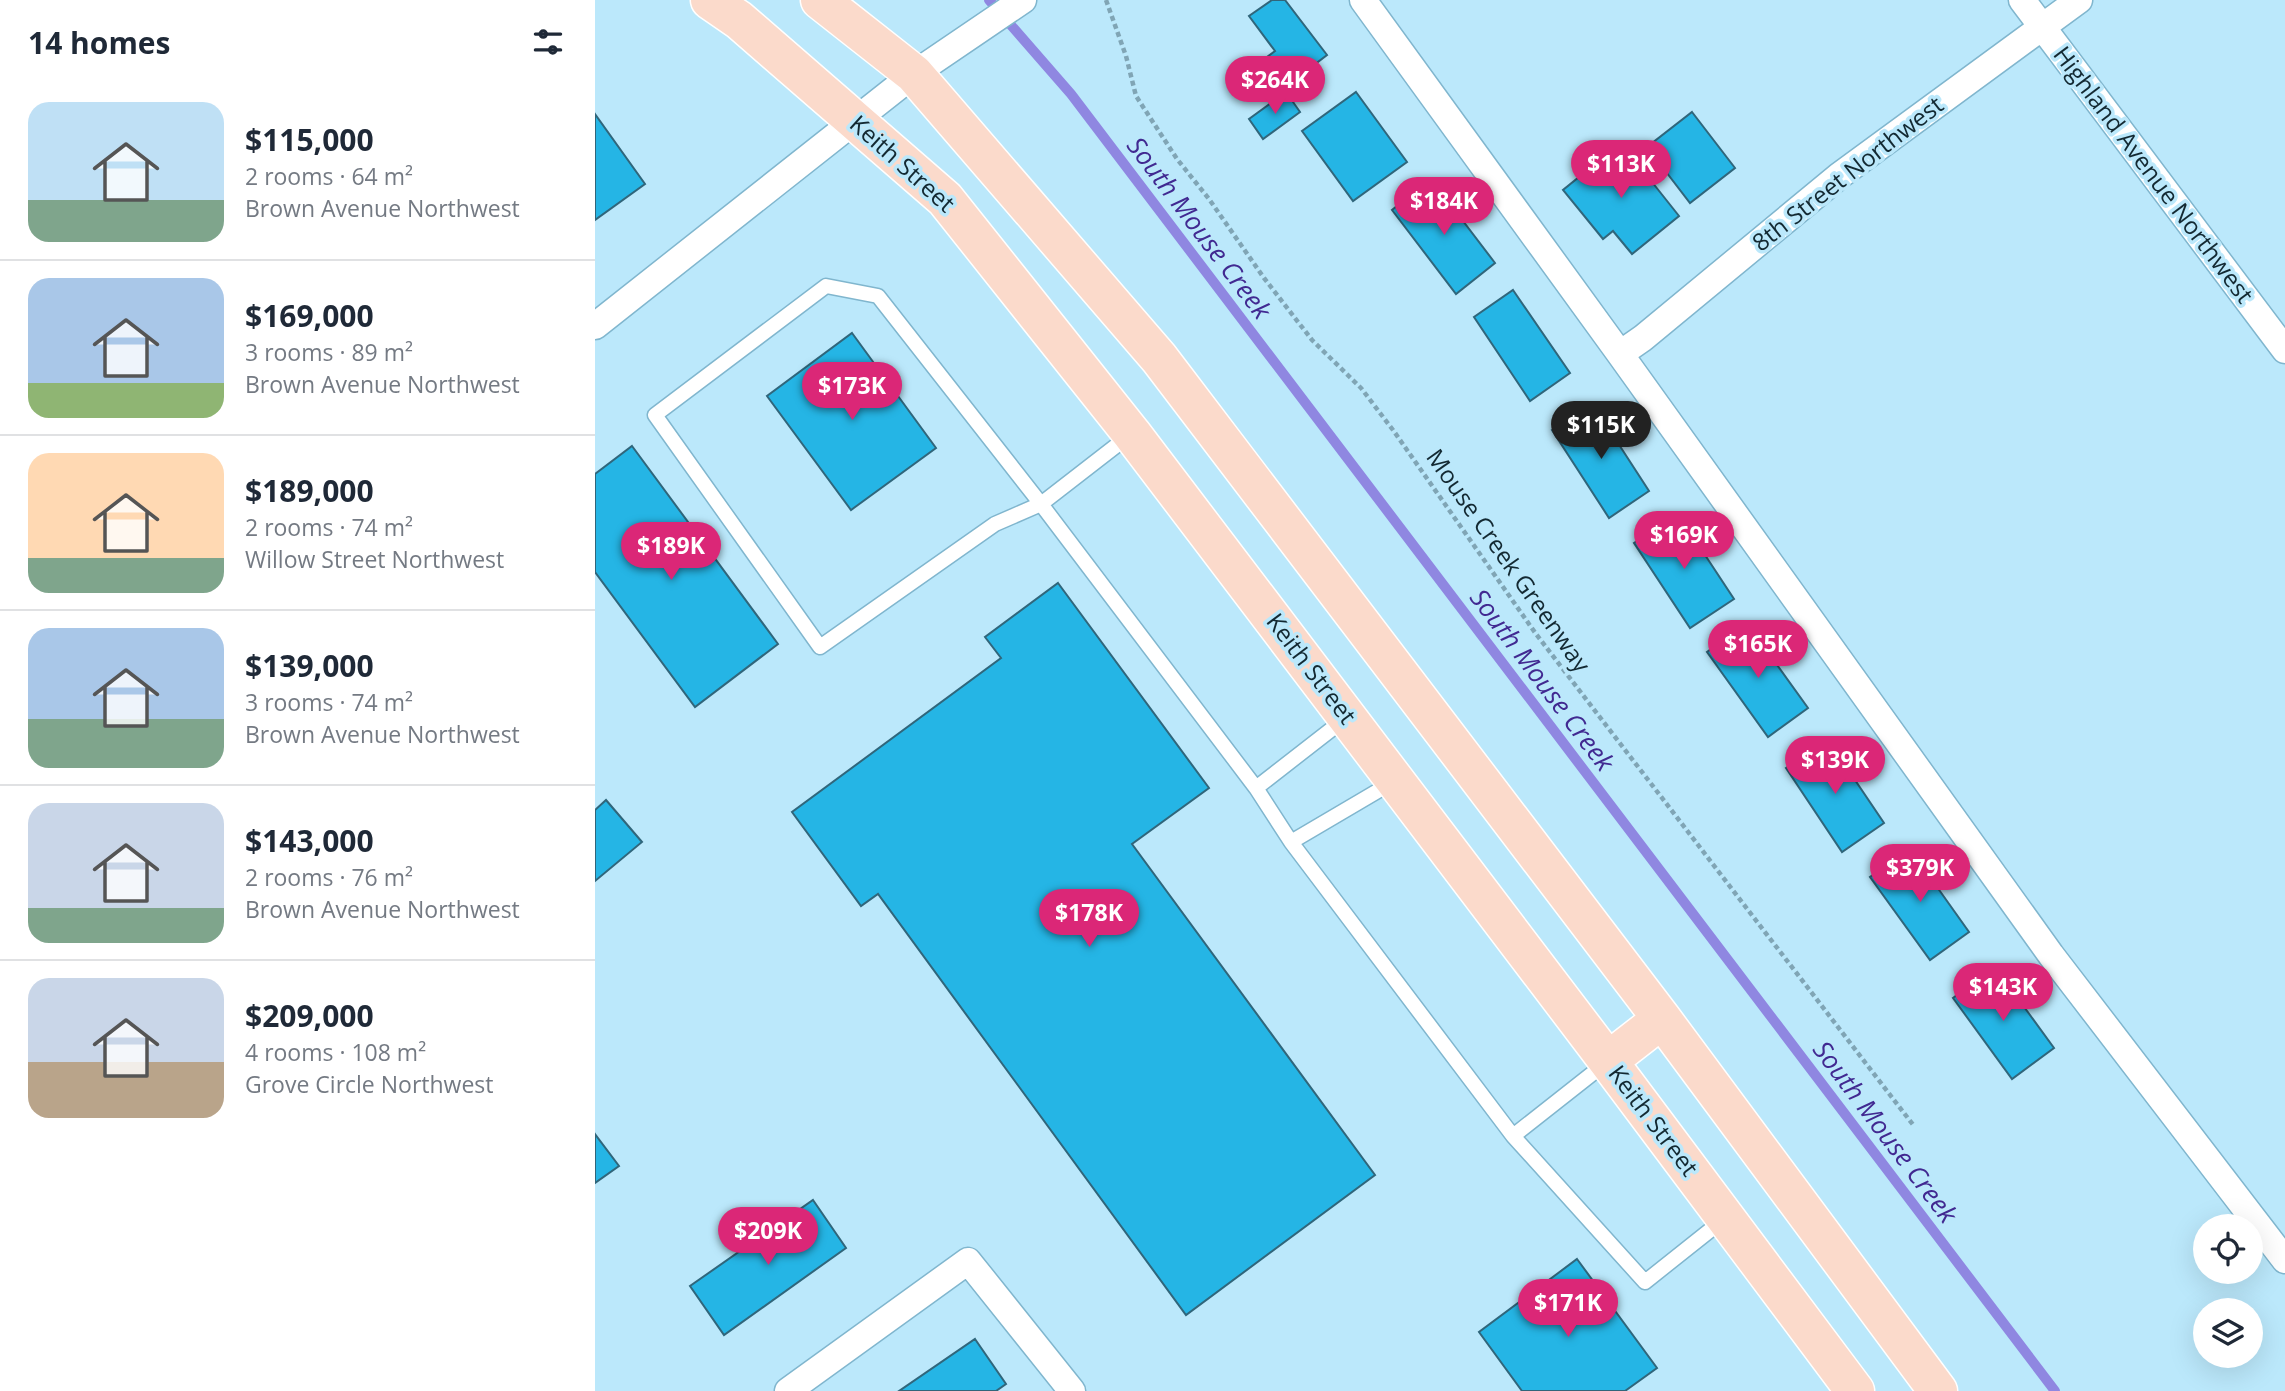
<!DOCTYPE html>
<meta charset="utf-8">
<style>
body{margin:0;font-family:"Open Sans",sans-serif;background:#f2f2f3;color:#1f2937;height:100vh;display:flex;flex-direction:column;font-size:26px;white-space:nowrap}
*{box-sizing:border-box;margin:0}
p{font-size:23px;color:#747a83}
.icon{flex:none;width:38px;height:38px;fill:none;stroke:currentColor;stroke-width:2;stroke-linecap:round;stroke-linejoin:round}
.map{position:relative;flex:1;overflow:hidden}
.side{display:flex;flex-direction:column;background:#fff;width:595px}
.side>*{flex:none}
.controls{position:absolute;left:1598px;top:1214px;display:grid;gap:14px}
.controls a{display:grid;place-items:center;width:70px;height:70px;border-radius:50%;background:#fff;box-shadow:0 7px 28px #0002;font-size:35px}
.price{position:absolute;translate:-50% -60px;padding:0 16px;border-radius:24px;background:#db2777;color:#fff;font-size:23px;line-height:46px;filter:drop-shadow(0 2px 4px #0008)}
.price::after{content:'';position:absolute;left:50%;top:42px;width:21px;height:16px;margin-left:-10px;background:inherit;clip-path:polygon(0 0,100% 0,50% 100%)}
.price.on{background:#222;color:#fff}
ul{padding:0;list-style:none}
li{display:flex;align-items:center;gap:21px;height:175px;padding:0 28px}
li+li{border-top:2px solid #e0e1e3}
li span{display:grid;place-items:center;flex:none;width:196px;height:140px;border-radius:21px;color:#555}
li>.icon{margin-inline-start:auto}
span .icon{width:84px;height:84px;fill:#fffc;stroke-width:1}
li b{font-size:30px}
h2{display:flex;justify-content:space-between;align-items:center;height:84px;padding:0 28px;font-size:30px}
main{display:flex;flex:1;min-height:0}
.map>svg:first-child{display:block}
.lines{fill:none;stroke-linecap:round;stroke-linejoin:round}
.stream{stroke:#8f87e1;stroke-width:10}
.building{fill:#25b5e5;stroke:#30667b;stroke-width:2}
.service-casing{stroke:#80b6ce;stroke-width:17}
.minor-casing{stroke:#80b6ce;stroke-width:29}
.primary-casing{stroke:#fff;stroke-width:41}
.path{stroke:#80a5b5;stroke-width:4.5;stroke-dasharray:5 3.5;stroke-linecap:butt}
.service{stroke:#fff;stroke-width:14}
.minor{stroke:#fff;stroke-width:26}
.primary{stroke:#fbdacb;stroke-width:38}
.labels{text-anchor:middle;stroke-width:7;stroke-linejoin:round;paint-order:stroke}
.street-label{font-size:24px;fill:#132932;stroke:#bbe8fb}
.water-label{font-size:26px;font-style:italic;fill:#412991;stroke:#bbe8fb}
</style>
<main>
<section class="side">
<h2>14 homes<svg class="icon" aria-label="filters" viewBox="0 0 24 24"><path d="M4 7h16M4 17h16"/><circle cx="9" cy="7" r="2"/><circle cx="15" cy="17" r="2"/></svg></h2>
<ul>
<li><span style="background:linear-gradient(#bfe0f5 70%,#7fa58c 0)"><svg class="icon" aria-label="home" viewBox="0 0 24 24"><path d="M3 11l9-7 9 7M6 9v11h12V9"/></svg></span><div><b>$115,000</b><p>2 rooms · 64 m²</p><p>Brown Avenue Northwest</p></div></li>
<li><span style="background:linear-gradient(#a9c7e8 75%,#8fb573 0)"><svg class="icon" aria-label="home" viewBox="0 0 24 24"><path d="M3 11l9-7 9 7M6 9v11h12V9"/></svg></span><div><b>$169,000</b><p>3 rooms · 89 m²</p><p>Brown Avenue Northwest</p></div></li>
<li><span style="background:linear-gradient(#ffd9b3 75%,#7fa58c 0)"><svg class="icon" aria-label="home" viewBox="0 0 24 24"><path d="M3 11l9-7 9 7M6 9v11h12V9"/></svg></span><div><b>$189,000</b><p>2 rooms · 74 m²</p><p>Willow Street Northwest</p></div></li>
<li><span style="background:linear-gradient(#a9c7e8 65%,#7fa58c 0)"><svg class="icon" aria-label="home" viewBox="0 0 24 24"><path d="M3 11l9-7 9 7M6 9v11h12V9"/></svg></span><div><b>$139,000</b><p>3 rooms · 74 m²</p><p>Brown Avenue Northwest</p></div></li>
<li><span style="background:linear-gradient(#c9d6e8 75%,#7fa58c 0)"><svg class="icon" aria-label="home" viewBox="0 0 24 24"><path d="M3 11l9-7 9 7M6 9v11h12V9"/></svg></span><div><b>$143,000</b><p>2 rooms · 76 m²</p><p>Brown Avenue Northwest</p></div></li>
<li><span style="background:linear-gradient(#c9d6e8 60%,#b9a48a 0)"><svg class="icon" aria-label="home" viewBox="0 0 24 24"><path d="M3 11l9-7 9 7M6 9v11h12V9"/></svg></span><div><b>$209,000</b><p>4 rooms · 108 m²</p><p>Grove Circle Northwest</p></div></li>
</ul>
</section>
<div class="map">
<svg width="1690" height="1391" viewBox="0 0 1690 1391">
<rect width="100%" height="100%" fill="#bbe8fb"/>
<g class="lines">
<!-- stream -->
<path class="stream" d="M394 0 476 94 1460 1391"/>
</g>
<!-- building -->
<path class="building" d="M677 0H690L732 55 681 94 660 66 680 51 654 16Z
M691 92 705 112 668 139 654 119Z
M761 92 812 162 758 201 707 131Z
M1097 112 1140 168 1095 203 1052 147Z
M0 114 50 184 0 220Z
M1026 143 1084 216 1037 254 1018 231 1008 239 968 190Z
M836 179 900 263 861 294 797 210Z
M918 290 975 373 935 401 879 317Z
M257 333 341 448 256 510 172 396Z
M997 403 1054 491 1014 518 957 430Z
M37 446 183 644 100 707 0 572V474Z
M1083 514 1139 599 1095 628 1039 543Z
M463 583 614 788 537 844 780 1175 591 1315 283 894 266 906 197 812 406 658 390 637Z
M1152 623 1213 708 1173 737 1112 652Z
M1233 740 1289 823 1247 852 1191 768Z
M11 800 47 842 0 881V810Z
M1315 849 1374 932 1335 960 1275 877Z
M1400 967 1459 1048 1417 1079 1358 998Z
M0 1134 24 1166 0 1183Z
M218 1200 251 1248 129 1335 95 1286Z
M982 1259 1062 1368 1030 1391H927L884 1332Z
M380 1339 411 1384 401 1391H304Z"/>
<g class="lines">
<defs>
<path id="service" d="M231 286 283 296 446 504 400 524 225 647 60 415Z
M535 435 446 504 661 788 696 842 798 782
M661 788 751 718
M696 842 918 1136 1012 1062
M918 1136 1050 1282 1128 1220"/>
<path id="minor" d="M768 0 1025 354 1456 955 1690 1260
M1427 0 1690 350
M0 326 319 74 428 0
M1025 354 1048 338 1244 176 1484 0
M193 1391 373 1261 477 1391"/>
<path id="primary" d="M115 0 144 20 350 199 537 434 1013 1061 1260 1391
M225 0 319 74 564 358 1067 1019 1343 1391
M1013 1061 1067 1019"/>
</defs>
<!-- service casing -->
<use href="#service" class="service-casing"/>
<!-- minor casing -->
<use href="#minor" class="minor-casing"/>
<!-- primary casing -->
<use href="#primary" class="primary-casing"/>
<!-- path -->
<path class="path" d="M511 0 531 56 541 96 582 159 614 199 669 278 717 340 766 388 798 430 941 634 1319 1126"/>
<!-- service -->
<use href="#service" class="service"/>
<!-- minor -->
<use href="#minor" class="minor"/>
<!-- primary -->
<use href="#primary" class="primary"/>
</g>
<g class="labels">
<!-- street labels -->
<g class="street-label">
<text transform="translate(307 164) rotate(42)" y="8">Keith Street</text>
<text transform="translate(1253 174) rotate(-38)" y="8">8th Street Northwest</text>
<text transform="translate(1558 175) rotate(53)" y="8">Highland Avenue Northwest</text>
<text transform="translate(913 561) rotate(55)" y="8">Mouse Creek Greenway</text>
<text transform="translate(716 669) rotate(53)" y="8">Keith Street</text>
<text transform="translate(1058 1121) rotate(53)" y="8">Keith Street</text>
</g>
<!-- water labels -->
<g class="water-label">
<text transform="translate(604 228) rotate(53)" y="9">South Mouse Creek</text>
<text transform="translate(947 680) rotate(53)" y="9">South Mouse Creek</text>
<text transform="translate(1290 1132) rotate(53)" y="9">South Mouse Creek</text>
</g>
</g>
</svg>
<div class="controls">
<a><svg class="icon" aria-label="locate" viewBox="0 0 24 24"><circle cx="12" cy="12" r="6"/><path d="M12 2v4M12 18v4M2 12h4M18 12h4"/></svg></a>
<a><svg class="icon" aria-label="layers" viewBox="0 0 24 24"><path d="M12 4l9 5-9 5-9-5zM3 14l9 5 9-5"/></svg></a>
</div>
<b class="price" style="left:680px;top:116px">$264K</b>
<b class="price" style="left:1026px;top:200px">$113K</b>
<b class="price" style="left:849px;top:237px">$184K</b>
<b class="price" style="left:257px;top:422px">$173K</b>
<b class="price on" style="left:1006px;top:461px">$115K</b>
<b class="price" style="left:1089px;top:571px">$169K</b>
<b class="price" style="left:76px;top:582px">$189K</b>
<b class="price" style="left:1163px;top:680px">$165K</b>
<b class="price" style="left:1240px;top:796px">$139K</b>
<b class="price" style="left:1325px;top:904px">$379K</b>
<b class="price" style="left:494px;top:949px">$178K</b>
<b class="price" style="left:1408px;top:1023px">$143K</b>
<b class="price" style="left:173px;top:1267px">$209K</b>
<b class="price" style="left:973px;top:1339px">$171K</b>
</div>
</main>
